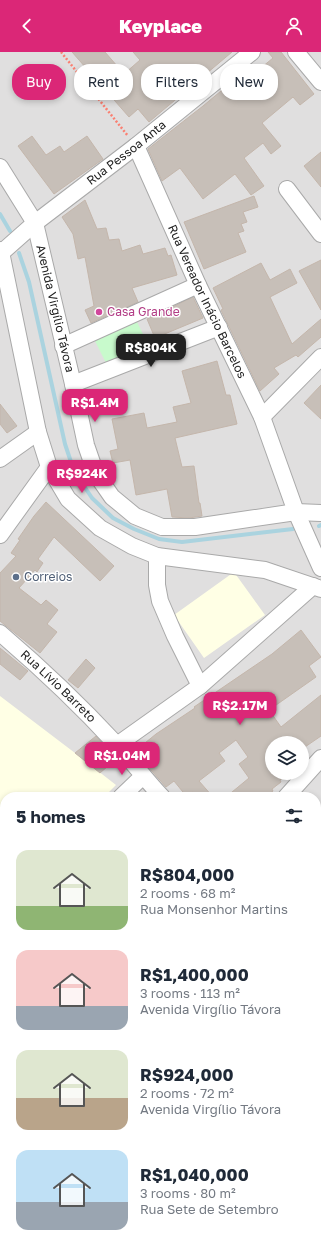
<!DOCTYPE html>
<meta charset="utf-8">
<style>
body{margin:0;font-family:"Golos Text",sans-serif;background:#f6f6f7;color:#1f2937;height:100vh;display:flex;flex-direction:column;font-size:15px;white-space:nowrap}
*{box-sizing:border-box;margin:0}
p{font-size:13px;color:#747a83}
.icon{flex:none;width:22px;height:22px;fill:none;stroke:currentColor;stroke-width:2;stroke-linecap:round;stroke-linejoin:round}
.map{position:relative;flex:1;overflow:hidden}
.details{position:absolute;left:0px;top:740px;width:321px;height:456px;display:flex;flex-direction:column;background:#fff;border-radius:16px 16px 0 0;box-shadow:0 2px 6px #0003}
.details>*{flex:none}
.guide{position:absolute;left:12px;top:12px;width:297px;height:36px;display:flex;gap:8px}
.controls{position:absolute;left:265px;top:684px;display:grid;gap:8px}
.controls a{display:grid;place-items:center;width:44px;height:44px;border-radius:50%;background:#fff;box-shadow:0 2px 6px #0003;font-size:20px}
.price{position:absolute;translate:-50% -34px;padding:0 9px;border-radius:8px;background:#db2777;color:#fff;font-size:13px;line-height:26px;filter:drop-shadow(0 1px 2px #0008)}
.price::after{content:'';position:absolute;left:50%;top:24px;width:12px;height:9px;margin-left:-6px;background:inherit;clip-path:polygon(0 0,100% 0,50% 100%)}
.price.active{background:#222;color:#fff}
ul{padding:0;list-style:none}
li{display:flex;align-items:center;gap:12px;height:100px;padding:0 16px}
li span{display:grid;place-items:center;flex:none;width:112px;height:80px;border-radius:12px;color:#555}
li>.icon{margin-inline-start:auto}
span .icon{width:48px;height:48px;fill:#fffc;stroke-width:1}
li b{font-size:17px}
h2{display:flex;justify-content:space-between;align-items:center;height:48px;padding:0 16px;font-size:17px}
.tag{padding:0 14px;border-radius:16px;background:#fff;box-shadow:0 2px 6px #0003;font-size:14px;line-height:36px}
.tag.active{background:#db2777;color:#fff}
header{display:flex;justify-content:space-between;align-items:center;height:52px;padding:0 16px;background:#db2777;color:#fff;font-size:18px;font-weight:800}
.map>svg:first-child{display:block}
.residential{fill:#e0dfdf;fill-rule:evenodd}
.education{fill:#ffffe5}
.park{fill:#c8facc}
.lines{fill:none;stroke-linecap:round;stroke-linejoin:round}
.stream{stroke:#aad3df;stroke-width:4}
.building{fill:#c7bfb8;stroke:#c4b6ab}
.minor-casing{stroke:#a9a9a9;stroke-width:18}
.path{stroke:#fa8072;stroke-width:2.5;stroke-dasharray:2 2;stroke-linecap:butt}
.minor{stroke:#fff;stroke-width:16}
.hotel-dot{fill:#d1479c;stroke:#fff;stroke-width:1.5}
.service-dot{fill:#5c6f8a;stroke:#fff;stroke-width:1.5}
.labels{text-anchor:middle;stroke-width:3;stroke-linejoin:round;paint-order:stroke}
.street-label{font-size:12px;fill:#222;stroke:#fff}
.hotel-label{font-size:12px;fill:#b23c85;stroke:#fff;text-anchor:start}
.service-label{font-size:12px;fill:#4e5e75;stroke:#fff;text-anchor:start}
</style>
<header><svg class="icon" aria-label="back" viewBox="0 0 24 24"><path d="M15 5l-7 7 7 7"/></svg>Keyplace<svg class="icon" aria-label="person" viewBox="0 0 24 24"><circle cx="12" cy="8" r="4"/><path d="M4 21q1-7 8-7t8 7"/></svg></header>
<div class="map">
<svg width="321" height="1196" viewBox="0 0 321 1196">
<rect width="100%" height="100%" fill="#f2efe9"/>
<!-- residential -->
<path class="residential" d="M0 0H321V1196H0ZM272 691H302V721H272ZM5 745H316V1191H5Z"/>
<!-- education -->
<path class="education" d="M234 520 265 563 204 606 174 563Z
M0 644 75 701 116 733 104 745H5V786L0 782Z"/>
<!-- park -->
<path class="park" d="M135 266 147 290 106 311 94 287Z
M172 1191H210L214 1196H175Z"/>
<g class="lines">
<!-- stream -->
<path class="stream" d="M0 162 10 179
M19 201 29 230 65 392 74 419 92 446 113 466 134 477 159 487 182 490 293 477
M319 474 321 473"/>
</g>
<!-- building -->
<path class="building" d="M72 0H105L124 22 140 8 133 0H232L149 70 138 57 129 65Z
M268 0H281L314 42 300 53 293 45 262 71 281 94 271 102 263 91 244 106 264 134 251 143 235 122 203 147 180 116 162 129 148 97 203 54 251 14 256 20 273 6Z
M32 84 46 103 60 94 64 100 87 84 103 107 54 142 18 94Z
M321 100V135L304 114Z
M254 144 258 155 243 160 247 170 241 172 244 179 238 181 246 200 204 217 184 170Z
M85 148 97 177 106 176 109 188 119 187 122 199 140 193 143 202 165 196 168 204 171 203 177 223 132 236 138 250 91 271 85 258 94 254 85 205 78 207 73 182 62 165Z
M321 208V258L299 219Z
M261 211 270 228 290 217 297 231 270 245 292 292 321 267V285L298 305 296 303 274 316 279 322 260 339 221 258 223 257 213 236Z
M193 245 203 266 155 286 147 267Z
M217 309 226 343H230L237 372 175 386 182 415 194 414 199 451H200L202 464 189 466 172 465 167 437 136 443 130 408 113 411 110 399 118 397 112 367 144 361 147 376 177 370 173 355 191 351 182 319Z
M321 333V367L304 351Z
M0 352 17 374 7 381 0 372Z
M46 450 114 514 100 529 54 485 38 507 43 511 37 520 35 518 19 536 41 553 46 548 58 558 47 572 57 580 40 601 0 569V521L16 504 11 501 20 488 18 487 34 464Z
M301 578 321 605 309 614 316 625 269 658 281 675 321 643V684L302 697V691H272V721H289L280 728 281 730 272 737 273 739 265 745H226L249 726 239 712 248 705 236 688 219 701 225 709 199 729 213 745H197L193 740 187 745 174 729 166 735 137 702 147 694 145 691 156 682 195 656 194 655 272 602Z
M0 596 28 619 20 628 0 612Z
M86 607 95 616 78 636 68 628Z
M96 684 116 707 100 721 75 701Z"/>
<g class="lines">
<defs>
<g id="minor">
<path d="M296 0 321 30"/>
<path id="s1" d="M136 94 198 233 262 365 296 460 321 516"/>
<path id="s2" d="M0 115 35 171 73 332 86 393 96 422 112 445 135 464 162 475H195L296 460 321 461"/>
<path d="M287 137 321 182"/>
<path d="M0 198 1 200 38 380 49 415 68 447 100 476 132 494 157 504 265 518 321 537"/>
<path id="s3" d="M0 202 35 171 136 94 252 0"/>
<path d="M63 294 198 233"/>
<path d="M73 332 219 275"/>
<path d="M262 365 321 305"/>
<path d="M0 407 38 380"/>
<path d="M0 483 49 415"/>
<path d="M157 504V533L160 549 175 584 200 634"/>
<path id="s4" d="M0 581C41 616 80 653 116 692 132 709 146 728 162 745"/>
<path d="M117 693 200 634 313 534"/>
<path d="M121 745 143 724"/>
<path d="M286 745 321 706"/>
<path d="M0 856 5 852"/>
<path d="M0 929 5 935"/>
<path d="M316 963 321 974"/>
<path d="M316 1014 321 1026"/>
<path d="M0 1036 5 1031"/>
<path d="M0 1169 5 1187"/>
<path d="M163 1191 166 1196"/>
<path d="M220 1191 225 1196"/>
</g>
</defs>
<!-- minor casing -->
<use href="#minor" class="minor-casing"/>
<!-- path -->
<path class="path" d="M61 0 128 84"/>
<!-- minor -->
<use href="#minor" class="minor"/>
</g>
<!-- markers -->
<circle class="hotel-dot" cx="99" cy="260" r="4"/>
<circle class="service-dot" cx="16" cy="525" r="4"/>
<g class="labels">
<!-- street labels -->
<g class="street-label">
<text dy="4" stroke="none"><textPath href="#s3" startOffset="162">Rua Pessoa Anta</textPath></text>
<text dy="4" stroke="none"><textPath href="#s1" startOffset="171">Rua Vereador Inácio Barcelos</textPath></text>
<text dy="4" stroke="none"><textPath href="#s2" startOffset="154">Avenida Virgílio Távora</textPath></text>
<text dy="4" stroke="none"><textPath href="#s4" startOffset="79">Rua Lívio Barreto</textPath></text>
</g>
<!-- hotel labels -->
<g class="hotel-label">
<text x="107" y="264">Casa Grande</text>
</g>
<!-- service labels -->
<g class="service-label">
<text x="24" y="529">Correios</text>
</g>
</g>
</svg>
<div class="controls">
<a><svg class="icon" aria-label="layers" viewBox="0 0 24 24"><path d="M12 4l9 5-9 5-9-5zM3 14l9 5 9-5"/></svg></a>
</div>
<b class="price active" style="left:151px;top:316px">R$804K</b>
<b class="price" style="left:95px;top:371px">R$1.4M</b>
<b class="price" style="left:82px;top:442px">R$924K</b>
<b class="price" style="left:240px;top:674px">R$2.17M</b>
<b class="price" style="left:122px;top:724px">R$1.04M</b>
<div class="guide">
<a class="tag active">Buy</a>
<a class="tag">Rent</a>
<a class="tag">Filters</a>
<a class="tag">New</a>
</div>
<section class="details">
<h2>5 homes<svg class="icon" aria-label="filters" viewBox="0 0 24 24"><path d="M4 7h16M4 17h16"/><circle cx="9" cy="7" r="2"/><circle cx="15" cy="17" r="2"/></svg></h2>
<ul>
<li><span style="background:linear-gradient(#dfe7d0 70%,#8fb573 0)"><svg class="icon" aria-label="home" viewBox="0 0 24 24"><path d="M3 11l9-7 9 7M6 9v11h12V9"/></svg></span><div><b>R$804,000</b><p>2 rooms · 68 m²</p><p>Rua Monsenhor Martins</p></div></li>
<li><span style="background:linear-gradient(#f6c9c9 70%,#9aa5b1 0)"><svg class="icon" aria-label="home" viewBox="0 0 24 24"><path d="M3 11l9-7 9 7M6 9v11h12V9"/></svg></span><div><b>R$1,400,000</b><p>3 rooms · 113 m²</p><p>Avenida Virgílio Távora</p></div></li>
<li><span style="background:linear-gradient(#dfe7d0 60%,#b9a48a 0)"><svg class="icon" aria-label="home" viewBox="0 0 24 24"><path d="M3 11l9-7 9 7M6 9v11h12V9"/></svg></span><div><b>R$924,000</b><p>2 rooms · 72 m²</p><p>Avenida Virgílio Távora</p></div></li>
<li><span style="background:linear-gradient(#bfe0f5 65%,#9aa5b1 0)"><svg class="icon" aria-label="home" viewBox="0 0 24 24"><path d="M3 11l9-7 9 7M6 9v11h12V9"/></svg></span><div><b>R$1,040,000</b><p>3 rooms · 80 m²</p><p>Rua Sete de Setembro</p></div></li>
</ul>
</section>
</div>
